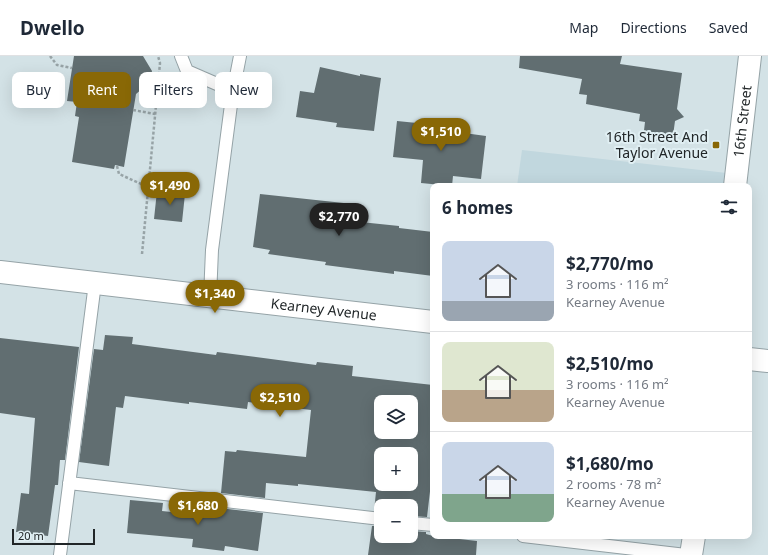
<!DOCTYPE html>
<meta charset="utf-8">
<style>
body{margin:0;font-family:"Noto Sans",sans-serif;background:#f2f2f3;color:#1f2937;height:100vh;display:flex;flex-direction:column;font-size:15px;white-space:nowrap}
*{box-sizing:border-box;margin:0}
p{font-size:13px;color:#747a83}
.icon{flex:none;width:22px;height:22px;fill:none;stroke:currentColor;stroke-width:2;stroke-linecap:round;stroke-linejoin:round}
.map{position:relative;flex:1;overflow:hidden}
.panel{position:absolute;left:430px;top:127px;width:322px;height:356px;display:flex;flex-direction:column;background:#fff;border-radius:8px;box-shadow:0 4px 16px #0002}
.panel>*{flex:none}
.hud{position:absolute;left:12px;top:16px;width:358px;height:36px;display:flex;gap:8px}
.tools{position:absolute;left:374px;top:339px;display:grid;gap:8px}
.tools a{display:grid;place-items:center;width:44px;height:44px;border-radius:8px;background:#fff;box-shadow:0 4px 16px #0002;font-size:20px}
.scale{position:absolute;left:12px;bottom:10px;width:83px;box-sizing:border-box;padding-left:4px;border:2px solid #212628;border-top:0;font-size:11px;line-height:14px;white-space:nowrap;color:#212628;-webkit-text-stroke:3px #e0eff3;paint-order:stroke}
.price{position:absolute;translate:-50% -34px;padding:0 9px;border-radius:14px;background:#896806;color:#fff;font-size:13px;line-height:26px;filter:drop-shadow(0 1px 2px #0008)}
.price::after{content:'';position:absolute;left:50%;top:24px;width:12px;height:9px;margin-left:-6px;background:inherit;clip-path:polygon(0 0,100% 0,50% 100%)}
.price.selected{background:#222;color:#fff}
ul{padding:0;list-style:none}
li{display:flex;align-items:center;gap:12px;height:100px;padding:0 12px}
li+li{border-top:1px solid #e0e1e3}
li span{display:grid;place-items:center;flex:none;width:112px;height:80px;border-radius:8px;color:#555}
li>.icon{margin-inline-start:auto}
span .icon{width:48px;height:48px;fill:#fffc;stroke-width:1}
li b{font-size:17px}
h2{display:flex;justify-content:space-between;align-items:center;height:48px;padding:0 12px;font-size:17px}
.tag{padding:0 14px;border-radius:8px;background:#fff;box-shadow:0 4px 16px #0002;font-size:14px;line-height:36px}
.tag.selected{background:#896806;color:#fff}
header{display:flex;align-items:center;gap:24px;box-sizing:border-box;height:56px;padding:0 20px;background:#fff;border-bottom:1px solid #e0e1e3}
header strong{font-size:19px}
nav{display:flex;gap:22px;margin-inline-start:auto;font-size:14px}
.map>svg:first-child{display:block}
.built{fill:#c1d7de}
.building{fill:#616e71;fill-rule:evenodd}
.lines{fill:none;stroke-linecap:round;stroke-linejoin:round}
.lane-casing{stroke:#95a3a7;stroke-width:14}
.street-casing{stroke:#95a3a7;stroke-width:24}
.secondary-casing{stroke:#95a3a7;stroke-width:24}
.path{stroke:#97a3a6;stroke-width:2.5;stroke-dasharray:3 2;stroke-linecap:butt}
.lane{stroke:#fff;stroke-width:12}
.street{stroke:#fff;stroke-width:22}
.secondary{stroke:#fff;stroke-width:22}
.poi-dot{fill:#896806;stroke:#e0eff3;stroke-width:1.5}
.labels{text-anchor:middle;stroke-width:4;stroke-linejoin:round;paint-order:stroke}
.street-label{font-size:14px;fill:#212628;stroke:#e0eff3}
.poi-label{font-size:14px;fill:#212628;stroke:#e0eff3;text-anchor:end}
</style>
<header>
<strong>Dwello</strong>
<nav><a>Map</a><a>Directions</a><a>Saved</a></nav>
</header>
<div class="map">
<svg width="768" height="499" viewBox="0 0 768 499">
<rect width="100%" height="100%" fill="#d3e2e6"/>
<!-- built -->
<path class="built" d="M522 94 736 118 735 130H517Z"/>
<!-- building -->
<path class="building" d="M74 0H143L152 15 150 26 136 38 124 111 115 109 114 113 72 106 79 61 75 60 77 46 67 45Z
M520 0H622L620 8 682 17 677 53 684 61 675 65 672 87 643 83 645 66 639 65 640 58 586 48 587 39 579 38 582 23 519 12Z
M320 11 360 20V18L381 22 379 36 374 75 336 71 337 67 296 61 300 35 314 37Z
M397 65 437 69 464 77 486 80 481 123 453 120 452 130 421 127 423 104 393 101Z
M157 135 185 138 182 166 154 163Z
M260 138 353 148 351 165 399 170V172L433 176V220L394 215V218L325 209 326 206 268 198 270 194 253 191Z
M105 279 133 281 132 288 216 299 217 296 316 309 317 306 353 310 352 320 433 329V410L427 461 411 460V450H381V455H374L376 436 298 428V430L266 427 265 442 221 437 225 395 236 396 237 394 306 401 311 354 248 346 247 353 189 346V348L125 340 123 352 116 351 109 410 79 406 94 293 103 294ZM381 346H411V376H381ZM381 398H411V428H381Z
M0 282 79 291 65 404H60L58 429H55L48 480 16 476 21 437 29 438 35 362 0 357Z
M130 444 163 447 162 455 218 461 219 452 263 457 258 495 225 490 224 495 192 491 193 483 127 477Z
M372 470H381V480H411V475L426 476V478L433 480 477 485 476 499H368Z"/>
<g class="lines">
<defs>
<path id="lane" d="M181 0 187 15 233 35
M210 241 212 194 232 41 240 0
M69 427 381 463
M411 467 433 469
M523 480 686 499
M60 499 95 227"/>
<g id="street">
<path id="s1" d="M0 216 433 266"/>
<path d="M749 303 768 305"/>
</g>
<g id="secondary">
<path id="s2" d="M735 130 750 0"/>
<path d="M691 499 694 480"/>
</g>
</defs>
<!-- lane casing -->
<use href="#lane" class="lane-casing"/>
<!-- street casing -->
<use href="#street" class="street-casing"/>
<!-- secondary casing -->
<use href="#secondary" class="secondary-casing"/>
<!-- path -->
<path class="path" d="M50 0 57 9 72 12
M133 54 155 58
M117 110 119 118 148 131
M142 198 160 7 158 0"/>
<!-- lane -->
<use href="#lane" class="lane"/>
<!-- street -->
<use href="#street" class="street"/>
<!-- secondary -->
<use href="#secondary" class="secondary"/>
</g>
<!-- markers -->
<rect class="poi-dot" x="712" y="85" width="8" height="8" rx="2"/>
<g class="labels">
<!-- street labels -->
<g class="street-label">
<text dy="5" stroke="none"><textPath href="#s2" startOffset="65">16th Street</textPath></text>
<text dy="5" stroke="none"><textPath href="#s1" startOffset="326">Kearney Avenue</textPath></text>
</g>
<!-- poi labels -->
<g class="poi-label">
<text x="708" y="86">16th Street And<tspan x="708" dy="16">Taylor Avenue</tspan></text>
</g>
</g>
</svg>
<div class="tools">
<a><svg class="icon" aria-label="layers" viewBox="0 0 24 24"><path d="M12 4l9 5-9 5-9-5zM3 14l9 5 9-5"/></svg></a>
<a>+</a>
<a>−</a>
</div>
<div class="scale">20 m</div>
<b class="price" style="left:441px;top:96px">$1,510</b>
<b class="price" style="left:170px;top:150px">$1,490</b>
<b class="price selected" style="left:339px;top:181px">$2,770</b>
<b class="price" style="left:215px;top:258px">$1,340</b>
<b class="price" style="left:280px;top:362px">$2,510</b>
<b class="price" style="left:198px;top:470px">$1,680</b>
<div class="hud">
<a class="tag">Buy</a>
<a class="tag selected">Rent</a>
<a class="tag">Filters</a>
<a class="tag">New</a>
</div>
<section class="panel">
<h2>6 homes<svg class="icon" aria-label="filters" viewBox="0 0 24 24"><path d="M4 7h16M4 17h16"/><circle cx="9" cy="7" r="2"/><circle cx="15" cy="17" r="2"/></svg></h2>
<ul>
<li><span style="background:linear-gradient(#c9d6e8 75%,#9aa5b1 0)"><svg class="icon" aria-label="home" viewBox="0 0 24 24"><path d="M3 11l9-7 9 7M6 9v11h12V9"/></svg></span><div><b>$2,770/mo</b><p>3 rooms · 116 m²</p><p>Kearney Avenue</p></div></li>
<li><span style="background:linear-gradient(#dfe7d0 60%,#b9a48a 0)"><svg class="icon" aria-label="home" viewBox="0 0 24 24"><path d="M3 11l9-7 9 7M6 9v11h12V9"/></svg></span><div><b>$2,510/mo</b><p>3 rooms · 116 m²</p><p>Kearney Avenue</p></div></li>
<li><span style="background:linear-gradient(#c9d6e8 65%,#7fa58c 0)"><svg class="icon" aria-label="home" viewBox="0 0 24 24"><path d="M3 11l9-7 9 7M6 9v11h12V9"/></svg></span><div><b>$1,680/mo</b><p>2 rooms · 78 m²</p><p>Kearney Avenue</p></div></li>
</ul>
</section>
</div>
